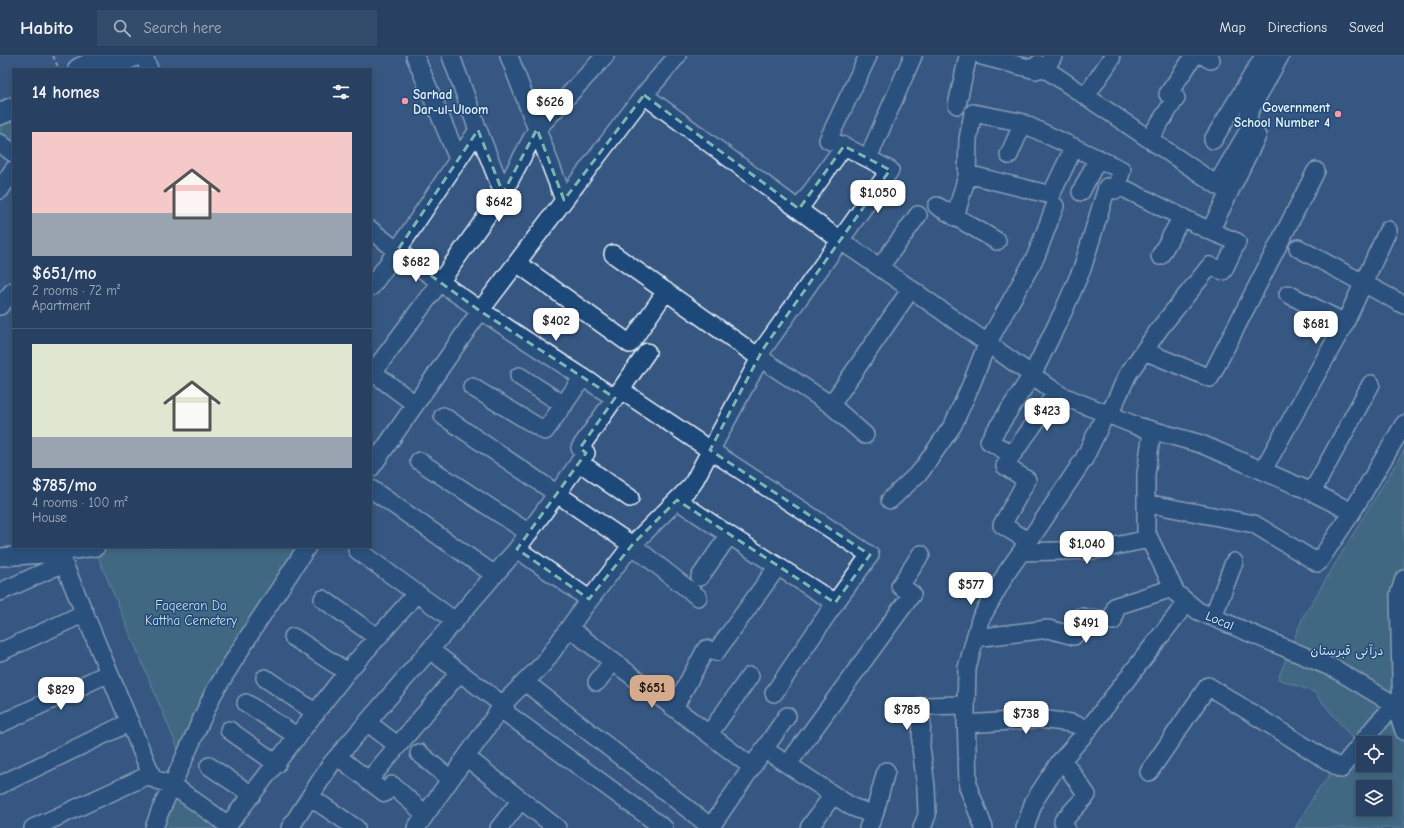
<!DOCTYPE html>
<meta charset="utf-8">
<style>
body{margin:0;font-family:"Comic Neue","Playpen Sans Arabic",sans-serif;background:#344c6b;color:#f1f3f6;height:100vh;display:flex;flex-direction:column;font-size:15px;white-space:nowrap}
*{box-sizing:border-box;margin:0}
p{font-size:13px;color:#a5afbe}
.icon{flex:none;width:22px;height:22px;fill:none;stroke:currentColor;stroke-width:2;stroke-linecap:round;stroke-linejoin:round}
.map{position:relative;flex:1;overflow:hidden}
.sheet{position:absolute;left:12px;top:12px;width:360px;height:480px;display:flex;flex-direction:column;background:#284162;border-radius:0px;box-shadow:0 2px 6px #0003,0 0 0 1px #445a77}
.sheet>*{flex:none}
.tools{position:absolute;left:1356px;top:680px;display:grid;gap:8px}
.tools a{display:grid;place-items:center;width:36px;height:36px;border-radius:0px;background:#284162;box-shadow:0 2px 6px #0003,0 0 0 1px #445a77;font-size:20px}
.price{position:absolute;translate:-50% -34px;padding:0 9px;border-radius:8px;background:#fff;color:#222;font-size:13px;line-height:26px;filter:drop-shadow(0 1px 2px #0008)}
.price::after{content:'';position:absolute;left:50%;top:24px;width:12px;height:9px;margin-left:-6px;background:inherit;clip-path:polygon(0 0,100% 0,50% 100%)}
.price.active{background:#d6ab8b;color:#111}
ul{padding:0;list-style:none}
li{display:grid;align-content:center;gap:8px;height:212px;padding:0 20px}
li+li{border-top:1px solid #445a77}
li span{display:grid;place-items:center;height:124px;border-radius:0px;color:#555}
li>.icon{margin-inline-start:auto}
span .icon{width:72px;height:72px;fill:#fffc;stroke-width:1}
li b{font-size:17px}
h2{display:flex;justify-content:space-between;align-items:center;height:48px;padding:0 20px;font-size:17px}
header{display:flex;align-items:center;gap:24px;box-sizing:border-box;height:56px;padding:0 20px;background:#284162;border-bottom:1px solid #445a77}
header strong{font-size:19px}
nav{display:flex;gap:22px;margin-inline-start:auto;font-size:14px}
.search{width:280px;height:36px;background:#344c6b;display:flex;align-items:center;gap:10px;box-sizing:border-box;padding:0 14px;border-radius:0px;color:#a5afbe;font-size:15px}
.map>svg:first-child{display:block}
.green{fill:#4f7c84;stroke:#9cb6be;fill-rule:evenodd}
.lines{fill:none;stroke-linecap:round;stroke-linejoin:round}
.minor-casing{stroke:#e8f1f8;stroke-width:20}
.major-casing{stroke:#e8f1f8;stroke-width:24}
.path{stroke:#e8f1f8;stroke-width:2;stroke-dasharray:4 3;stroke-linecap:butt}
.minor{stroke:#1f4a7a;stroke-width:17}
.major{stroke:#1f4a7a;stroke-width:21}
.marked{fill:none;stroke:#7cb4b3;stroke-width:3;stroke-dasharray:8 5;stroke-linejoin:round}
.poi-dot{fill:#ff9aa2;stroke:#1f4a7a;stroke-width:1.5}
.labels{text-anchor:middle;stroke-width:3;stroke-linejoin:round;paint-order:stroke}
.poi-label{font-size:13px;font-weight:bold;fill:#e8f1f8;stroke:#1f4a7a;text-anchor:start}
.park-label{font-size:13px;fill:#d1dfe7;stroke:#1f4a7a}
.street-label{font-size:13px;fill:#e8f1f8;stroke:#1f4a7a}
</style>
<header>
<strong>Habito</strong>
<div class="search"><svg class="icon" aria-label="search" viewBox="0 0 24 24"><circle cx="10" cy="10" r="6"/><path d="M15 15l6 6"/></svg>Search here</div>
<nav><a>Map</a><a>Directions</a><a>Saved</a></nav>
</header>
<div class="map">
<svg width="1404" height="772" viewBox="0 0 1404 772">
<rect width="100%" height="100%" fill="#365782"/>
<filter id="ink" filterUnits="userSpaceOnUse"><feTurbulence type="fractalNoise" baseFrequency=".025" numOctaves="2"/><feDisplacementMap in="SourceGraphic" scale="8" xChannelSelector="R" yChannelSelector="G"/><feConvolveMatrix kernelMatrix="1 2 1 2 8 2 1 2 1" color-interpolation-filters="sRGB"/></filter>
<g filter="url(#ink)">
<!-- green -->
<path class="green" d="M13 58V94L0 80V64Z
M1404 394V772H1295L1317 735 1355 686 1314 636 1278 623 1303 561ZM1363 687H1385V709H1363ZM1363 731H1385V753H1363Z
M94 491H302L183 705Z
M172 729 232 772H157Z"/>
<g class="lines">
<defs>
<path id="minor" d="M144 0 149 13
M415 0 458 103
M451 0 478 74 503 137
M509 0 564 144
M982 0 1036 14 1038 8 1229 137
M1204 0 1211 4
M1045 13 1053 0
M644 39 841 185 911 233 1060 339 1137 370 1201 388 1312 436 1352 456
M1086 40 1111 3
M957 49 968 0
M1149 83 1176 42 1168 38 1194 0
M1213 84 1264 0
M0 87 13 97
M1009 99 1023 67
M868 102 913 0
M967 118 1051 139 1074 91
M1217 128 1250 72 1248 65 1249 56 1280 0
M0 134 13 114
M1127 134 1210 175
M1081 136 1098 102
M937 150 997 185
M799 153 844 90
M955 161 967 120 968 83 973 57 1020 66 1122 114 1115 134 1107 131 1082 213 1063 256 1032 319 989 385 1012 399 1005 410 1027 424 1002 469 1028 485
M371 174C448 236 532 288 615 342
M1298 192 1404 249
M613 198 760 302 831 349 865 379
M1160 200 1182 161
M517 207 630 288 666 235
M880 211 918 159
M371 231 397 195 478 74
M1288 238 1345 267
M0 250 13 235
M1144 295 1210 322 1316 115
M371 315 415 348
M371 319 440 226 503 137 537 73 605 0
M519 320 564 349
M472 331 545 375 583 321
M621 334 710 394 870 499 835 547 774 637
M831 349 911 233
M1109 359 1128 318 1160 272 1210 210 1223 215 1237 186 1210 175 1257 80 1250 72
M443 360 632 489 698 541
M1152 375 1146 418V476L1176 537 1198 555 1335 613 1395 649 1404 675
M1012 399 1057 336
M419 405 529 477
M579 406 630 442
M371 412 480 255 644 39 677 0
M1263 414 1345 267 1388 174
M371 433 495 519
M1312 436 1371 328
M677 444 729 479 835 547
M890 444 921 415 953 369 971 329 987 288 1036 200 1055 150
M1146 447 1254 468 1318 507 1352 456 1404 368
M57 491 151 718 154 723 172 729 228 769 347 616 409 546
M517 493 589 543
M357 494 455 565
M1021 496 1096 494 1149 483
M0 501 44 498 96 491
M700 521 729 479
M0 536 64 507
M323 543 378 582
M1213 561 1234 506
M569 572 752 711
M293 581 347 616
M975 582 1048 573 1074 580 1080 561 1113 565 1116 550 1173 532
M430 594 503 649
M0 596 85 557
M265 622 316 657
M525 626 711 771
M597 626 613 605
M505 646 506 657 664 772
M246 647 298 681
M674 652 706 593 716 596 778 510
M1402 662 1399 539 1404 523
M368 667 397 689
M0 668 109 617
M966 668 1040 663 1071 667 1088 673
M229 674 277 708
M709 678 750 620
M764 693 852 751 874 759
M419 697 450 723
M338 701 385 737
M466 701 557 772
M1062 703 1087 739 1063 765 1066 772
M788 708 912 538 900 530 921 498
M209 710 252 739
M1149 716 1208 630 1341 713 1376 669 1395 649
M368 725 459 617
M0 729 130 666
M392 729 425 758
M310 741 356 772
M33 772 151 718
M154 772 159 758 213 638 255 570 307 491
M290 772 331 708 517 493 586 397 580 392 647 296
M416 772 505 646 544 607 584 551 632 489 692 429 760 302 763 293 890 114 844 90 828 84 868 0
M499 772 521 744
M710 772 787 660
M809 772 833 739
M868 772 874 759 886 715
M922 772 927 759 926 731 921 691 922 650 966 649
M984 772 968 731 966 656 967 612 980 564 1007 516 1040 469 1084 403 1106 357
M1025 772 1034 745 1059 707 1082 681 1187 546"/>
<path id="major" d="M79 13 108 0
M103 13 133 0
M0 58 13 52"/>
</defs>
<!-- minor casing -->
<use href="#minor" class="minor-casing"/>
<!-- major casing -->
<use href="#major" class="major-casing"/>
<!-- path -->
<path class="path" d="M53 0 59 13"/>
<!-- minor -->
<use href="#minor" class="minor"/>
<!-- major -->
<use href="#major" class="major"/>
</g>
</g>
<!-- marked area -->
<path d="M0 0H1404V772H0ZM644 39 799 153 844 90 890 114 763 293 710 394 870 499 835 547 677 444 632 489 589 543 517 493 586 397 580 392 615 342 480 255 397 195 478 74 503 137 537 73 564 144Z" fill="#365782" fill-opacity=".55" fill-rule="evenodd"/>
<path class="marked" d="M644 39 799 153 844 90 890 114 763 293 710 394 870 499 835 547 677 444 632 489 589 543 517 493 586 397 580 392 615 342 480 255 397 195 478 74 503 137 537 73 564 144Z"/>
<!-- markers -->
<g class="poi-dot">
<circle cx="405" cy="45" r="4"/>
<circle cx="1338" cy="58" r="4"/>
</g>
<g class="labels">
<!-- poi labels -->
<g class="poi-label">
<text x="413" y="43">Sarhad<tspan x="413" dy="15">Dar-ul-Uloom</tspan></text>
<text x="1330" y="56" text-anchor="end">Government<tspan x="1330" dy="15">School Number 4</tspan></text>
</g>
<!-- park labels -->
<g class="park-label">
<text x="191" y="554">Faqeeran Da<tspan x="191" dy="15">Kattha Cemetery</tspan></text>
<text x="1347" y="599">درآنی قبرستان</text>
</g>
<!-- street labels -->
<g class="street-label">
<text transform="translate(1220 564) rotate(23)" y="5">Local</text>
</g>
</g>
</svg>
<div class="tools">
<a><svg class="icon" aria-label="locate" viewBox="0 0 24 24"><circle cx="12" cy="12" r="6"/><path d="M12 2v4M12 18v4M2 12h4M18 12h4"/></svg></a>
<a><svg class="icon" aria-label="layers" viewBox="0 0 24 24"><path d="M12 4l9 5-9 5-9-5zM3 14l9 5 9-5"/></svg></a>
</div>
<b class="price" style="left:550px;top:67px">$626</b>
<b class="price" style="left:878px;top:158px">$1,050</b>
<b class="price" style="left:499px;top:167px">$642</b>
<b class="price" style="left:416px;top:227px">$682</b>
<b class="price" style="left:556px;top:286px">$402</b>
<b class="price" style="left:1316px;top:289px">$681</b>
<b class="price" style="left:1047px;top:376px">$423</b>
<b class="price" style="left:1087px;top:509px">$1,040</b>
<b class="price" style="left:971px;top:550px">$577</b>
<b class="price" style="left:1086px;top:588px">$491</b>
<b class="price active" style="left:652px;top:653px">$651</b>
<b class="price" style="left:61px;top:655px">$829</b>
<b class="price" style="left:907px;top:675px">$785</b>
<b class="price" style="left:1026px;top:679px">$738</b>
<section class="sheet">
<h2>14 homes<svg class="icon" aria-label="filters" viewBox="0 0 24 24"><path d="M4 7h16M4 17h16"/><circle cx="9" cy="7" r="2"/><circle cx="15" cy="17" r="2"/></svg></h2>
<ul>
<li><span style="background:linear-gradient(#f6c9c9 65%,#9aa5b1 0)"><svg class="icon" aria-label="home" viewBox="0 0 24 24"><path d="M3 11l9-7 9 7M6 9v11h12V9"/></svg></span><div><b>$651/mo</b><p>2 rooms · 72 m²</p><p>Apartment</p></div></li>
<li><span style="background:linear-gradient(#dfe7d0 75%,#9aa5b1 0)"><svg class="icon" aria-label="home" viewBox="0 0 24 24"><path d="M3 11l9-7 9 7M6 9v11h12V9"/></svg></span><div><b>$785/mo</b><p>4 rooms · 100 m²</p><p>House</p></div></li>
</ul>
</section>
</div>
